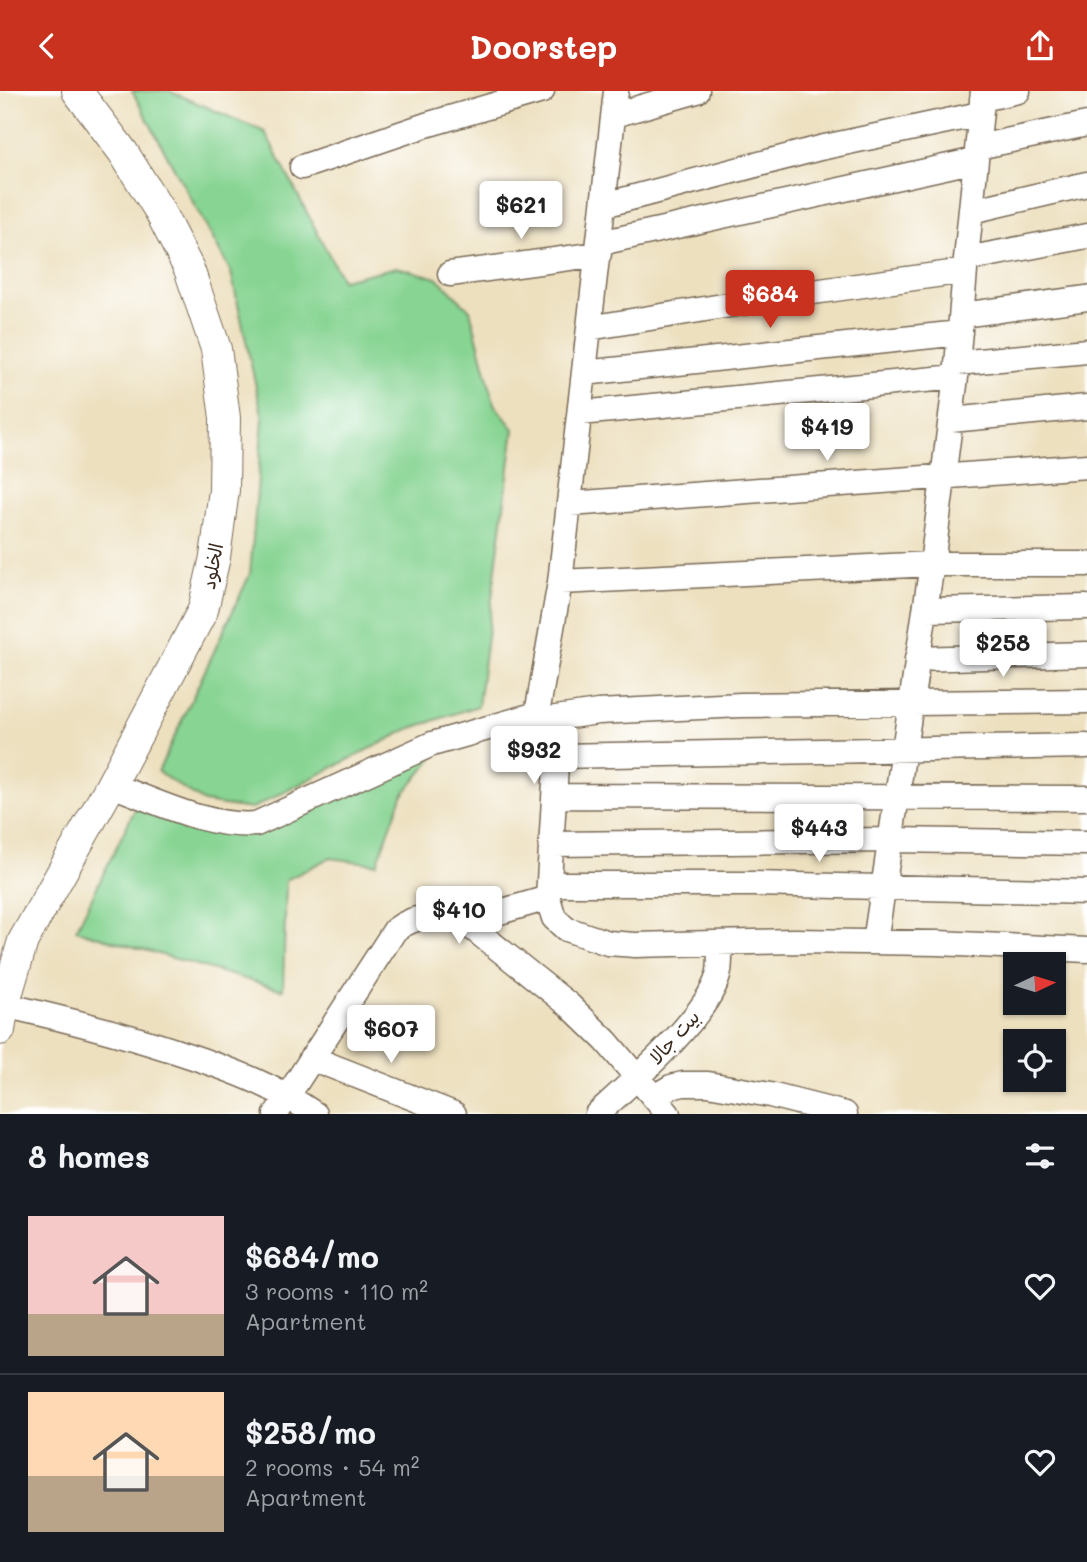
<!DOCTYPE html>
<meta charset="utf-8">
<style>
body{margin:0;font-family:Mali,"Playpen Sans Arabic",sans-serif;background:#242831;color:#f1f3f6;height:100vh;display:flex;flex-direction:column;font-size:26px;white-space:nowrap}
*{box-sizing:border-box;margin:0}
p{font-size:23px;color:#9ea1a6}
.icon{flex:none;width:38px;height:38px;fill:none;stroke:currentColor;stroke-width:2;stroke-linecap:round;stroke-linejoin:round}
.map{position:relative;height:1023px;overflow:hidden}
.side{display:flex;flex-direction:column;background:#171b24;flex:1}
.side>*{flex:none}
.needle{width:46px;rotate:86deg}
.tools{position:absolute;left:1003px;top:861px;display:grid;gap:14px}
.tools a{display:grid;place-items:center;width:63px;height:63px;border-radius:0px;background:#171b24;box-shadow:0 2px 5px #0004;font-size:35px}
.price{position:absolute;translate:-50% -60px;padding:0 16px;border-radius:7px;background:#fff;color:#222;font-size:23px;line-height:46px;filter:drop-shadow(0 2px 4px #0008)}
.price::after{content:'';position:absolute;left:50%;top:42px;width:21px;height:16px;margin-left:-10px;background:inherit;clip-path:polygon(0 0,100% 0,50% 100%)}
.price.on{background:#c8321e;color:#fff}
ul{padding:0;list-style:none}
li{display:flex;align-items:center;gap:21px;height:175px;padding:0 28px}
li+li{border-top:2px solid #363941}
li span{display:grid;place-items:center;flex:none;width:196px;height:140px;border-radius:0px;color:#555}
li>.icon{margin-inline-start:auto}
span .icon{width:84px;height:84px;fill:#fffc;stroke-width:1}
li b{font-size:30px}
h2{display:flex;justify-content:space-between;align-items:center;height:84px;padding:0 28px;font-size:30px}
header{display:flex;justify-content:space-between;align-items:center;height:91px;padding:0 28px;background:#c8321e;color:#fff;font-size:32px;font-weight:800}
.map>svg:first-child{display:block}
.green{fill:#87d493;stroke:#617f58;stroke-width:2}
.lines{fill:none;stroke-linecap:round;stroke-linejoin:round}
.minor-casing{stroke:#796a56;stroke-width:27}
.tertiary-casing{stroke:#796a56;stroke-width:32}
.minor{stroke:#fff;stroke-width:24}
.tertiary{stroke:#fff;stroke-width:30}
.labels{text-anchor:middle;stroke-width:6;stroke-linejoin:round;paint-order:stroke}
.street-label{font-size:19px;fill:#3b2a1e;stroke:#fff}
</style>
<header><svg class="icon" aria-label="back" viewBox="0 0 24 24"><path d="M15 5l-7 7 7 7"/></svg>Doorstep<svg class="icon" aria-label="share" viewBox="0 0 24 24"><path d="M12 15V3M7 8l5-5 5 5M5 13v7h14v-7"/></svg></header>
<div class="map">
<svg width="1087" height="1023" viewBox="0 0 1087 1023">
<rect width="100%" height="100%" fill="#fff"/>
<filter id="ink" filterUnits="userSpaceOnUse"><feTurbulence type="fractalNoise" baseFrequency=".0143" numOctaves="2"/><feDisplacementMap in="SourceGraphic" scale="14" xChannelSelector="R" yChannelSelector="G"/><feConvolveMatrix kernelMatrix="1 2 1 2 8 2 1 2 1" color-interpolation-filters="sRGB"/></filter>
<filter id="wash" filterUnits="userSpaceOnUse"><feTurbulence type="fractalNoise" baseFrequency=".00686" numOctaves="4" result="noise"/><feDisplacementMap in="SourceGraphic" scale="28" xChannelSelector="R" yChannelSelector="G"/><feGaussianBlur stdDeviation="1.57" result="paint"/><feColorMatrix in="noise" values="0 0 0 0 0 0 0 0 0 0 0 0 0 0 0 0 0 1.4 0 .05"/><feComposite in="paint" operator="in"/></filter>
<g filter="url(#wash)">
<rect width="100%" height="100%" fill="#ede0bf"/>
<!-- green -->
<path class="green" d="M132 0H169L265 41 342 189 397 176 437 187 470 219 494 313 514 338 478 615 409 638 251 718 204 711 158 681 250 483 263 328 231 181Z
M444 653 402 705 377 773 329 767 286 789 283 899 76 839 139 710 256 733Z"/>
</g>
<g filter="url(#ink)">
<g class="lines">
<defs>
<path id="minor" d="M616 0 560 491 537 623 556 650 557 658 548 807 554 827 566 838 608 852 635 854 793 850 938 852 1087 859
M982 8 1018 0
M614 24 697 0
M978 56 1087 33
M302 76 426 34 542 0
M604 114 820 57 980 23
M971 120 1087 93
M600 152 976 69
M966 168 1087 145
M450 183 599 163
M962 224 1087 207
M589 237 784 205 965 180
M957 272 1087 260
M584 282 960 242
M580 322 956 286
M951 329 1087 316
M570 413 1087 375
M560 491 932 473H1087
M925 519 1087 516
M917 568 1087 563
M542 629 598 621 741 614 1087 610
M557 665 1087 655
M111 694C157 710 207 737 256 733L432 653 537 623
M556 705 1087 707
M552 753 891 749 1087 752
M549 793H754L1087 801
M465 831 548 807
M875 851 932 473 956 286 966 168 983 0
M4 914C65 928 125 943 184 963 232 979 273 994 315 1023
M311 967 454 1023
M654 1006 671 996 683 993H708L770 1004 845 1023
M276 1023 395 839C419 821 438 825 465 831L569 914 606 950 668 1023
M597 1023C631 992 706 927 718 885 721 874 720 863 719 852"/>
<path id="tertiary" d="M0 939 4 914 23 850 111 694 203 519 215 466 224 399 225 327 216 258 189 178 159 119 123 61 77 0"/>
</defs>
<!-- minor casing -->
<use href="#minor" class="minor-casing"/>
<!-- tertiary casing -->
<use href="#tertiary" class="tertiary-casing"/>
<!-- minor -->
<use href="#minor" class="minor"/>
<!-- tertiary -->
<use href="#tertiary" class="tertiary"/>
</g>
</g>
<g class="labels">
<!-- street labels -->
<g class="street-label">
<text transform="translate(212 475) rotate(-79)" y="7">الخلود</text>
<text transform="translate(674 946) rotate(-48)" y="7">بيت جالا</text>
</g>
</g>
</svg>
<div class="tools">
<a><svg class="needle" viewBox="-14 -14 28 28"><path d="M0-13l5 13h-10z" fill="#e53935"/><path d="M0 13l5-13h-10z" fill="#9ea1a6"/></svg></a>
<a><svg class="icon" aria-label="locate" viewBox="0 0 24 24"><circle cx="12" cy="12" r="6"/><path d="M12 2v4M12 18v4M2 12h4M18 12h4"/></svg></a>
</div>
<b class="price" style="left:521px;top:150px">$621</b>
<b class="price on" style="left:770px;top:239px">$684</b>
<b class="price" style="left:827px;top:372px">$419</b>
<b class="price" style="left:1003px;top:588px">$258</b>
<b class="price" style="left:534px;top:695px">$932</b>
<b class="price" style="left:819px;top:773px">$443</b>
<b class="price" style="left:459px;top:855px">$410</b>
<b class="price" style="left:391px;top:974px">$607</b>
</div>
<section class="side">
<h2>8 homes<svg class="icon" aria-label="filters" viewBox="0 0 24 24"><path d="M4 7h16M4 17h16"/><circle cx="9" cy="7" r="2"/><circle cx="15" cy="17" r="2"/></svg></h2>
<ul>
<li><span style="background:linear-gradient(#f6c9c9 70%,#b9a48a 0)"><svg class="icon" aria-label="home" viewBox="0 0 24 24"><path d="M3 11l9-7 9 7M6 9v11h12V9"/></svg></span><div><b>$684/mo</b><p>3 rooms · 110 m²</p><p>Apartment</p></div><svg class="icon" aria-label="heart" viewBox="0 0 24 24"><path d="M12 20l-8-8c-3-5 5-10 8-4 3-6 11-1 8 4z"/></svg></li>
<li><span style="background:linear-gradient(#ffd9b3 60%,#b9a48a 0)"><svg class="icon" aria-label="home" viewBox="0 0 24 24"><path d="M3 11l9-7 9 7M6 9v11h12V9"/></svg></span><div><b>$258/mo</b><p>2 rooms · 54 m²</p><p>Apartment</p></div><svg class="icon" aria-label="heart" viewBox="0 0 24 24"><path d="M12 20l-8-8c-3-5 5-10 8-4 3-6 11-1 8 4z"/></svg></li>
</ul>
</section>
